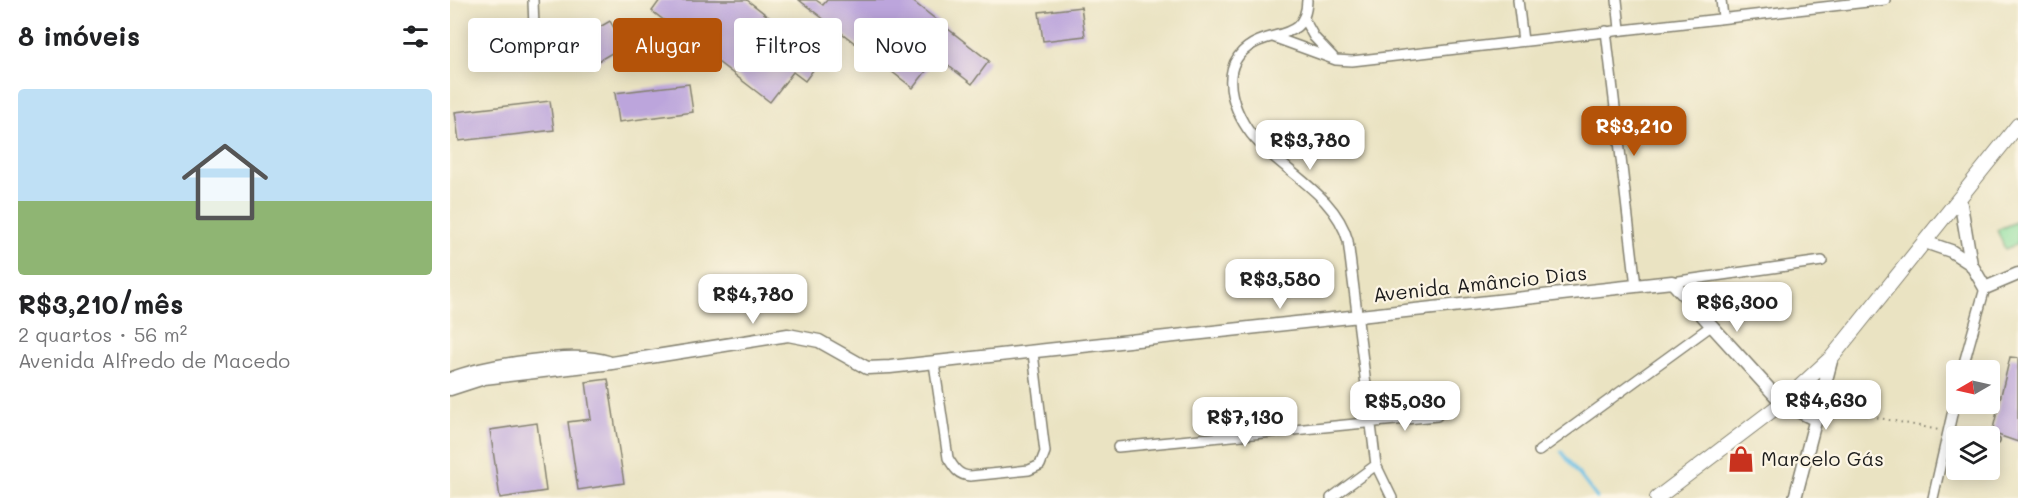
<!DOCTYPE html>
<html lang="pt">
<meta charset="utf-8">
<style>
body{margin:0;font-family:Mali,sans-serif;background:#f2f2f2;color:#202124;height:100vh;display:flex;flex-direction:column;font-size:22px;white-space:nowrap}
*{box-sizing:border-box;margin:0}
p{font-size:20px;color:#757577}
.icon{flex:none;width:33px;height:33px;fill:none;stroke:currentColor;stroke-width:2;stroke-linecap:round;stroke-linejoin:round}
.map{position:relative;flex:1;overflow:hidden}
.drawer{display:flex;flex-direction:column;background:#fff;width:450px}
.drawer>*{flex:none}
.banner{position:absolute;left:18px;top:18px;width:570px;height:54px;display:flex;gap:12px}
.needle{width:39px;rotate:261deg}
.fabs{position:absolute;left:1496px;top:360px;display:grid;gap:12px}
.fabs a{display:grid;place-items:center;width:54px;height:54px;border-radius:6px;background:#fff;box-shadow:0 3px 15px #0003;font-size:30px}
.price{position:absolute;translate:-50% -51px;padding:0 14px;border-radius:12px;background:#fff;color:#222;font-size:20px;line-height:39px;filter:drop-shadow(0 2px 3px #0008)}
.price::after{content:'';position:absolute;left:50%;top:36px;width:18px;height:14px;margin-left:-9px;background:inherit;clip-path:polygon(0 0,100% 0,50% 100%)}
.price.on{background:#b45309;color:#fff}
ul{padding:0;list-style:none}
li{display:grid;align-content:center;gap:12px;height:318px;padding:0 18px}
li span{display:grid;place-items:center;height:186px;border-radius:6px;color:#555}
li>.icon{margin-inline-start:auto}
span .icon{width:108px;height:108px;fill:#fffc;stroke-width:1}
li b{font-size:26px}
h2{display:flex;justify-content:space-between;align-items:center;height:72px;padding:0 18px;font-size:26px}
.pill{padding:0 21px;border-radius:6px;background:#fff;box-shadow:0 3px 15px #0003;font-size:21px;line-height:54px}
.pill.on{background:#b45309;color:#fff}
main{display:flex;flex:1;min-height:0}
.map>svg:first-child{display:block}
.green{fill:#8bde9f;stroke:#547d5e;stroke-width:1.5}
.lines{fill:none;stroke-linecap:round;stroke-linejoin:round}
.stream{stroke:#6abfe6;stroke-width:3}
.building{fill:#bca5dc}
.service-casing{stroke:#83806f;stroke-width:8}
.minor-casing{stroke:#83806f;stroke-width:12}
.tertiary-casing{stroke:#83806f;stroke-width:15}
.secondary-casing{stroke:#83806f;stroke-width:16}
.path{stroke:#83806f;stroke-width:2;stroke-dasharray:1.5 4.5;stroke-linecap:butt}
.service{stroke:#fff;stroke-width:4.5}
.minor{stroke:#fff;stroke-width:9}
.tertiary{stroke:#fff;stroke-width:12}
.secondary{stroke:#fff;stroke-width:14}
.labels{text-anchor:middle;stroke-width:4.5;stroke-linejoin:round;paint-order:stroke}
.street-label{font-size:20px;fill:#1c1c1c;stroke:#fcf5e5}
.poi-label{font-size:20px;fill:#1c1c1c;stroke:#fcf5e5;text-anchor:start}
</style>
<main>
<section class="drawer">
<h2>8 imóveis<svg class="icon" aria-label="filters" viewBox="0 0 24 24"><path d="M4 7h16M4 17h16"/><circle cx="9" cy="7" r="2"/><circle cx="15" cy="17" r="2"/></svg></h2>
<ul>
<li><span style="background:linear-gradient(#bfe0f5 60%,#8fb573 0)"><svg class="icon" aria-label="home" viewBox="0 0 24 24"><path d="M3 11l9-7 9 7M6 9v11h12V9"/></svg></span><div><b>R$3,210/mês</b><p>2 quartos · 56 m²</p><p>Avenida Alfredo de Macedo</p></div></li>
</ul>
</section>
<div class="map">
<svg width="1568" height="498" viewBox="0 0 1568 498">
<rect width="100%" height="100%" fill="#fcf5e5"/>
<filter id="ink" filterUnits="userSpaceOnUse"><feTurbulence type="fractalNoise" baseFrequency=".0167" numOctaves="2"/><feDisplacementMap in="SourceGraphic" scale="12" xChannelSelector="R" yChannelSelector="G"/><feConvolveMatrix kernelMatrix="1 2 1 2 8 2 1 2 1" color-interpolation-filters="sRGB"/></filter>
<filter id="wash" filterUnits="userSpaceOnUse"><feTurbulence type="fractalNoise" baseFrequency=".008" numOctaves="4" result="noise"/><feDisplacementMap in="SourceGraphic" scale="24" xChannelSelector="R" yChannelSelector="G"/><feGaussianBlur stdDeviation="1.35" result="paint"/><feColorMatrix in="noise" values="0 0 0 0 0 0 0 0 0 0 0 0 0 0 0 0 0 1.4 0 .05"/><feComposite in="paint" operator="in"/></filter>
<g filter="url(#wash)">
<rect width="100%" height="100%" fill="#eae3c2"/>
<!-- green -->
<path class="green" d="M1568 221V244L1555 249 1547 230Z"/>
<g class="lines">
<!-- stream -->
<path class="stream" d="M1111 451 1147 498"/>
</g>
<g id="blocks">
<!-- building -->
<path class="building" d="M210 0H297L372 58 355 81 343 72 320 102 202 11Z
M349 0H366L373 5 377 0H461L539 61 522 84 487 57 463 88Z
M631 7 635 36 593 41 589 12Z
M160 21 174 46 138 67 124 42Z
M239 84 243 112 169 122 165 93Z
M100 101 104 130 9 141 5 112Z
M1560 357 1568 358V442L1542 433Z
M158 379 174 483 128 490 118 422 141 419 136 382Z
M87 423 96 491 50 498 40 430Z"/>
</g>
</g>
<g filter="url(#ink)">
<use href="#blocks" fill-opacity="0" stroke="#83806f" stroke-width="1.5"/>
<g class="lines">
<defs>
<path id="service" d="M1498 432 1522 436
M1539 440 1547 441"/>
<path id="minor" d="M83 0 84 28
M857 0C856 42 822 29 798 47 764 71 787 122 810 144 840 175 886 197 898 241L926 465 942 498
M1068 0 1073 41
M1167 0 1170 29
M1271 0 1273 17
M854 19 864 37 883 57
M1156 31 1186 286
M823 37 886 60 902 61 1435 0
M1222 282 1372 261
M484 363 498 458C504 468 508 475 520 476L579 470 590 465 595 452 583 353
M1512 370 1535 288
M668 447 987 416
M1089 451 1261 326
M881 498 926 465
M1483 498 1506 397"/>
<path id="tertiary" d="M1510 199 1521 264 1535 288 1568 274
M1475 242 1501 251 1521 264
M0 379C33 366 125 350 158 362
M0 389 34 378 162 363 338 335 369 341 417 368 440 367 1222 282 1332 403 1364 419
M1345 498 1382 357"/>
<path id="secondary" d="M1207 498 1332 403 1382 357 1568 125"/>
</defs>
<!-- service casing -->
<use href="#service" class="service-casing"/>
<!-- minor casing -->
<use href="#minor" class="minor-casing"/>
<!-- tertiary casing -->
<use href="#tertiary" class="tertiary-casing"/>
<!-- secondary casing -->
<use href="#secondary" class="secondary-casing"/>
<!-- path -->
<path class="path" d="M1380 408 1489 430"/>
<!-- service -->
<use href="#service" class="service"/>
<!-- minor -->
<use href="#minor" class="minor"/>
<!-- tertiary -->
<use href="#tertiary" class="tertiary"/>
<!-- secondary -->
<use href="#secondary" class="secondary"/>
</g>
</g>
<!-- icons -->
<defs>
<symbol id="shop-bare" viewBox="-9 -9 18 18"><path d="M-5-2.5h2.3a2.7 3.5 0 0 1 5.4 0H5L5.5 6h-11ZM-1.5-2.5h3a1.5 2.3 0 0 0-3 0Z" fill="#c8321e" stroke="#fcf5e5" stroke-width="2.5" paint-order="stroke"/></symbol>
</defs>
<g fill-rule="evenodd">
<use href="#shop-bare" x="1272" y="440" width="38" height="38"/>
</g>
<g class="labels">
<!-- street labels -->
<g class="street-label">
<text transform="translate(1030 284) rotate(-6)" y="7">Avenida Amâncio Dias</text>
</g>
<!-- poi labels -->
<g class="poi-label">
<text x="1311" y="466">Marcelo Gás</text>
</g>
</g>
</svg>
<div class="fabs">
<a><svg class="needle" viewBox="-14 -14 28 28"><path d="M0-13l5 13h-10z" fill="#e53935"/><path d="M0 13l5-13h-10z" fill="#757577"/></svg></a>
<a><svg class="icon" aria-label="layers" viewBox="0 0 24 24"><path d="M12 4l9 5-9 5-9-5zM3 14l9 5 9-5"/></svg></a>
</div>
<b class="price on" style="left:1184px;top:157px">R$3,210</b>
<b class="price" style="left:860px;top:171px">R$3,780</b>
<b class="price" style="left:830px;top:310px">R$3,580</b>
<b class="price" style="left:303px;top:325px">R$4,780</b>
<b class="price" style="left:1287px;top:333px">R$6,300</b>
<b class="price" style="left:1376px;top:431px">R$4,630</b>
<b class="price" style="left:955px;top:432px">R$5,030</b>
<b class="price" style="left:795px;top:448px">R$7,130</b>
<div class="banner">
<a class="pill">Comprar</a>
<a class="pill on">Alugar</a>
<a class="pill">Filtros</a>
<a class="pill">Novo</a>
</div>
</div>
</main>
